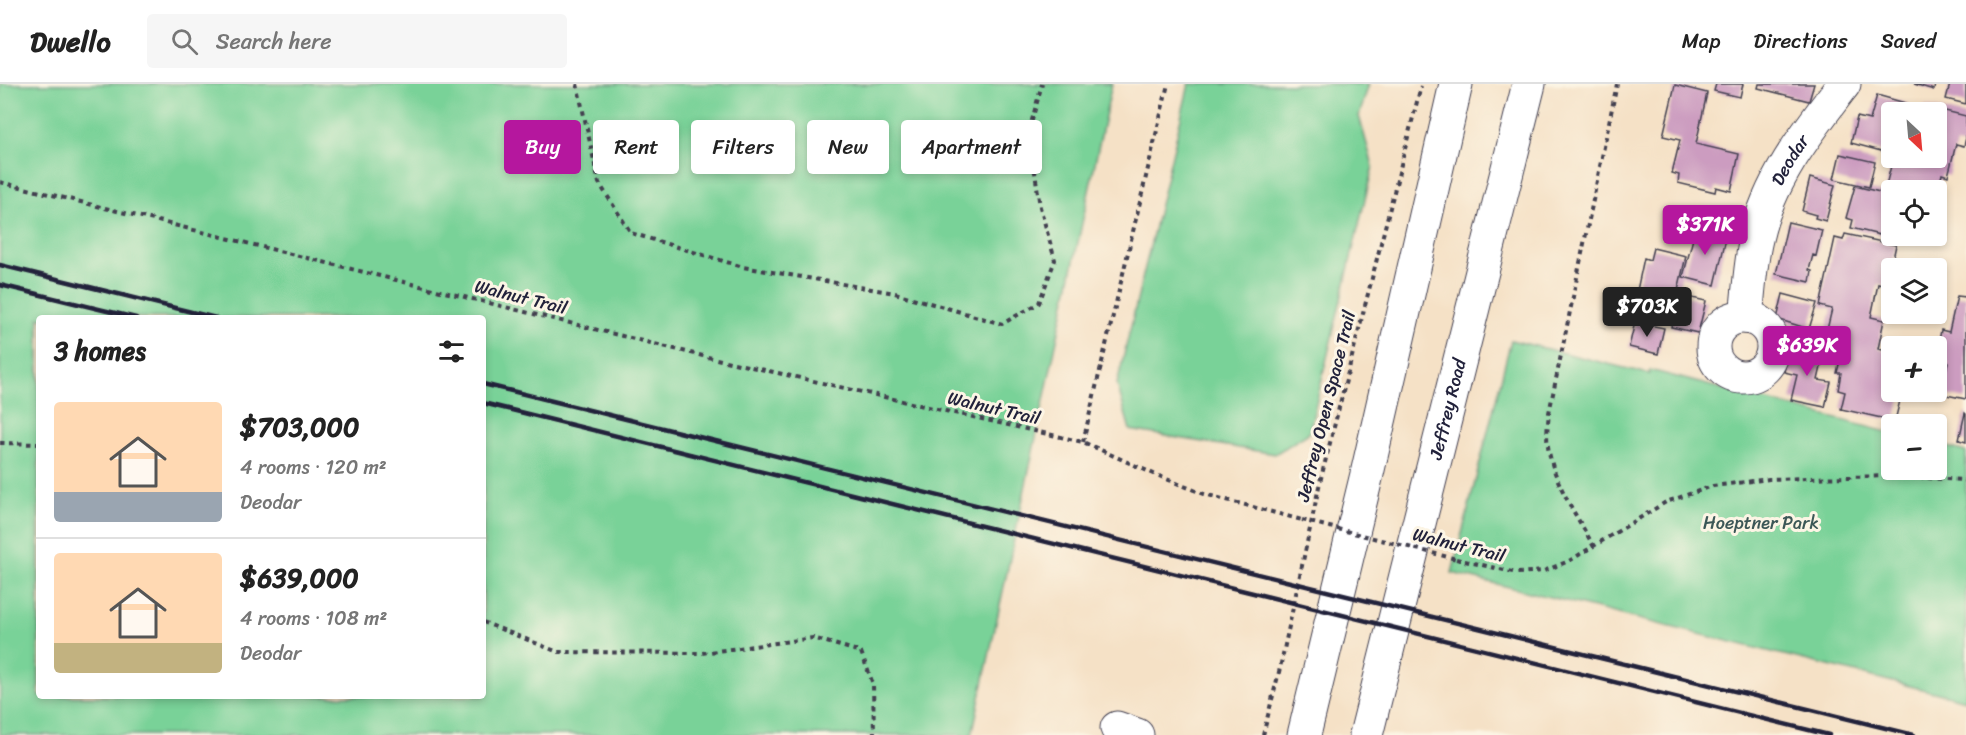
<!DOCTYPE html>
<meta charset="utf-8">
<style>
body{margin:0;font-family:Sriracha,sans-serif;background:#f6f6f6;color:#222;height:100vh;display:flex;flex-direction:column;font-size:22px;white-space:nowrap}
*{box-sizing:border-box;margin:0}
p{font-size:20px;color:#767676}
.icon{flex:none;width:33px;height:33px;fill:none;stroke:currentColor;stroke-width:2;stroke-linecap:round;stroke-linejoin:round}
.map{position:relative;flex:1;overflow:hidden}
.side{position:absolute;left:36px;top:231px;width:450px;height:384px;display:flex;flex-direction:column;background:#fff;border-radius:6px;box-shadow:0 3px 9px #0003}
.side>*{flex:none}
.top-card{position:absolute;left:504px;top:36px;width:570px;height:54px;display:flex;gap:12px}
.needle{width:39px;rotate:154deg}
.buttons{position:absolute;left:1881px;top:18px;display:grid;gap:12px}
.buttons a{display:grid;place-items:center;width:66px;height:66px;border-radius:6px;background:#fff;box-shadow:0 3px 9px #0003;font-size:30px}
.price{position:absolute;translate:-50% -51px;padding:0 14px;border-radius:6px;background:#b5179e;color:#fff;font-size:20px;line-height:39px;filter:drop-shadow(0 2px 3px #0008)}
.price::after{content:'';position:absolute;left:50%;top:36px;width:18px;height:14px;margin-left:-9px;background:inherit;clip-path:polygon(0 0,100% 0,50% 100%)}
.price.current{background:#222;color:#fff}
ul{padding:0;list-style:none}
li{display:flex;align-items:center;gap:18px;height:150px;padding:0 18px}
li+li{border-top:2px solid #e0e0e0}
li span{display:grid;place-items:center;flex:none;width:168px;height:120px;border-radius:6px;color:#555}
li>.icon{margin-inline-start:auto}
span .icon{width:72px;height:72px;fill:#fffc;stroke-width:1}
li b{font-size:26px}
h2{display:flex;justify-content:space-between;align-items:center;height:72px;padding:0 18px;font-size:26px}
.pill{padding:0 21px;border-radius:6px;background:#fff;box-shadow:0 3px 9px #0003;font-size:21px;line-height:54px}
.pill.current{background:#b5179e;color:#fff}
header{display:flex;align-items:center;gap:36px;box-sizing:border-box;height:84px;padding:0 30px;background:#fff;border-bottom:2px solid #e0e0e0}
header strong{font-size:28px}
nav{display:flex;gap:33px;margin-inline-start:auto;font-size:21px}
.search{width:420px;height:54px;background:#f6f6f6;display:flex;align-items:center;gap:15px;box-sizing:border-box;padding:0 21px;border-radius:6px;color:#767676;font-size:22px}
.map>svg:first-child{display:block}
.green{fill:#79d298;stroke:#4e7a6a;stroke-width:1.5;fill-rule:evenodd}
.building{fill:#cc9cc0}
.lines{fill:none;stroke-linecap:round;stroke-linejoin:round}
.minor-casing{stroke:#423f50;stroke-width:35}
.major-casing{stroke:#423f50;stroke-width:35}
.path{stroke:#423f50;stroke-width:4;stroke-dasharray:4.5 4.5;stroke-linecap:butt}
.minor{stroke:#fff;stroke-width:33}
.major{stroke:#fff;stroke-width:33}
.rail{stroke:#22223b;stroke-width:4.5}
.path-bridge{stroke:#423f50;stroke-width:4;stroke-dasharray:4.5 4.5;stroke-linecap:butt}
.labels{text-anchor:middle;stroke-width:6;stroke-linejoin:round;paint-order:stroke}
.street-label{font-size:18px;fill:#22223b;stroke:#fcf5e5}
.park-label{font-size:18px;fill:#3c5757;stroke:#fcf5e5}
</style>
<header>
<strong>Dwello</strong>
<div class="search"><svg class="icon" aria-label="search" viewBox="0 0 24 24"><circle cx="10" cy="10" r="6"/><path d="M15 15l6 6"/></svg>Search here</div>
<nav><a>Map</a><a>Directions</a><a>Saved</a></nav>
</header>
<div class="map">
<svg width="1966" height="651" viewBox="0 0 1966 651">
<rect width="100%" height="100%" fill="#fcf5e5"/>
<filter id="ink" filterUnits="userSpaceOnUse"><feTurbulence type="fractalNoise" baseFrequency=".0167" numOctaves="2"/><feDisplacementMap in="SourceGraphic" scale="12" xChannelSelector="R" yChannelSelector="G"/><feConvolveMatrix kernelMatrix="1 2 1 2 8 2 1 2 1" color-interpolation-filters="sRGB"/></filter>
<filter id="wash" filterUnits="userSpaceOnUse"><feTurbulence type="fractalNoise" baseFrequency=".008" numOctaves="4" result="noise"/><feDisplacementMap in="SourceGraphic" scale="24" xChannelSelector="R" yChannelSelector="G"/><feGaussianBlur stdDeviation="1.35" result="paint"/><feColorMatrix in="noise" values="0 0 0 0 0 0 0 0 0 0 0 0 0 0 0 0 0 1.4 0 .05"/><feComposite in="paint" operator="in"/></filter>
<g filter="url(#wash)">
<rect width="100%" height="100%" fill="#f5e1c6"/>
<!-- green -->
<path class="green" d="M0 0H1112L972 651H0ZM39 234H483V612H39Z
M1189 0H1369L1359 32 1373 82 1309 349 1275 370 1130 346 1117 300Z
M1511 256 1649 290 1650 286 1891 349 1892 386H1936L1937 360 1966 368V616L1452 489Z"/>
<g id="blocks">
<!-- building -->
<path class="building" d="M1716 0H1743L1740 13 1714 7Z
M1759 0H1814L1809 17 1758 4Z
M1914 0H1935L1934 6Z
M1950 0H1966V20L1946 15Z
M1675 1 1707 9 1696 60 1739 70 1731 107 1716 103 1715 108 1678 99 1679 91 1672 89 1680 56 1663 52Z
M1877 11 1909 20 1907 28H1892V44L1885 68 1851 59 1857 33 1870 36Z
M1925 22 1966 32V54L1964 62 1956 60 1948 92 1942 90 1938 106H1892V148H1890L1888 153 1851 144 1853 136 1846 134 1855 102 1884 109 1892 78 1898 79 1900 74H1936V28H1923Z
M1840 70 1875 78 1869 103 1834 95Z
M1810 94 1835 101 1826 137 1815 134 1816 131 1802 127Z
M1788 138 1822 146 1816 172 1813 171 1809 186 1812 187 1810 198 1776 190Z
M1696 143 1727 150 1715 201 1683 193Z
M1845 150 1896 161 1887 202 1878 200 1871 233 1884 236 1878 265 1892 268V287L1889 300H1892V308H1902L1895 337 1841 325 1845 308 1838 306 1841 289H1837L1844 258 1825 254 1832 225 1820 222 1835 154 1843 156Z
M1653 164 1686 172 1673 228 1641 221 1643 213 1636 211 1644 174 1650 176Z
M1783 210 1817 219 1809 245 1777 235Z
M1679 211 1706 217 1698 249 1671 243Z
M1957 212 1966 213V315L1941 310 1948 278 1936 275 1941 246 1949 248Z
M1635 238 1664 244 1658 270 1629 263Z
M1790 262 1824 270 1818 296 1831 298 1825 323 1791 316 1797 291 1784 288Z
M1965 329 1966 330V358L1959 356Z"/>
</g>
</g>
<g filter="url(#ink)">
<use href="#blocks" fill-opacity="0" stroke="#423f50" stroke-width="1.5"/>
<g class="lines">
<defs>
<g id="minor">
<circle cx="1743" cy="263" r="30"/>
<path id="s1" d="M1746 233C1749 207 1750 180 1756 155 1769 96 1808 47 1844 0"/>
<path d="M1117 644 1137 651"/>
</g>
<g id="major">
<path d="M1304 651 1367 390 1456 0"/>
<path id="s2" d="M1366 651 1529 0"/>
</g>
</defs>
<!-- minor casing -->
<use href="#minor" class="minor-casing"/>
<!-- major casing -->
<use href="#major" class="major-casing"/>
<!-- path -->
<path class="path" d="M577 0 599 99 631 149 743 183 895 209 1002 240 1039 219 1055 176 1040 123 1029 47 1042 0
M0 98 703 272 1083 358 1154 390 1204 410 1302 436
M1083 358 1168 0
M0 359 39 360
M1594 463C1577 432 1553 398 1548 362 1546 352 1548 340 1549 329L1617 0
M1456 475 1517 489 1544 487 1569 477 1666 418 1713 402 1769 395 1889 392 1966 396
M483 538 558 568 702 569 813 554 861 568 873 600 874 651
M1263 651 1280 584 1320 398 1421 2"/>
<!-- minor -->
<use href="#minor" class="minor"/>
<!-- major -->
<use href="#major" class="major"/>
<!-- rail -->
<path class="rail" d="M0 181 216 234
M0 201 136 234
M483 300 1914 651
M483 319 1829 651"/>
<!-- path-bridge -->
<path class="path-bridge" d="M1302 436 1456 475"/>
</g>
</g>
<g class="labels">
<!-- street labels -->
<g class="street-label">
<text dy="6" stroke="none"><textPath href="#s1" startOffset="165">Deodar</textPath></text>
<text transform="translate(521 213) rotate(14)" y="6">Walnut Trail</text>
<text transform="translate(1326 322) rotate(-76)" y="6">Jeffrey Open Space Trail</text>
<text transform="translate(994 324) rotate(13)" y="6">Walnut Trail</text>
<text dy="6" stroke="none"><textPath href="#s2" startOffset="336">Jeffrey Road</textPath></text>
<text transform="translate(1459 461) rotate(14)" y="6">Walnut Trail</text>
</g>
<!-- park labels -->
<g class="park-label">
<text x="1761" y="445">Hoeptner Park</text>
</g>
</g>
</svg>
<div class="buttons">
<a><svg class="needle" viewBox="-14 -14 28 28"><path d="M0-13l5 13h-10z" fill="#e53935"/><path d="M0 13l5-13h-10z" fill="#767676"/></svg></a>
<a><svg class="icon" aria-label="locate" viewBox="0 0 24 24"><circle cx="12" cy="12" r="6"/><path d="M12 2v4M12 18v4M2 12h4M18 12h4"/></svg></a>
<a><svg class="icon" aria-label="layers" viewBox="0 0 24 24"><path d="M12 4l9 5-9 5-9-5zM3 14l9 5 9-5"/></svg></a>
<a>+</a>
<a>−</a>
</div>
<b class="price" style="left:1705px;top:172px">$371K</b>
<b class="price current" style="left:1647px;top:254px">$703K</b>
<b class="price" style="left:1807px;top:293px">$639K</b>
<div class="top-card">
<a class="pill current">Buy</a>
<a class="pill">Rent</a>
<a class="pill">Filters</a>
<a class="pill">New</a>
<a class="pill">Apartment</a>
</div>
<section class="side">
<h2>3 homes<svg class="icon" aria-label="filters" viewBox="0 0 24 24"><path d="M4 7h16M4 17h16"/><circle cx="9" cy="7" r="2"/><circle cx="15" cy="17" r="2"/></svg></h2>
<ul>
<li><span style="background:linear-gradient(#ffd9b3 75%,#9aa5b1 0)"><svg class="icon" aria-label="home" viewBox="0 0 24 24"><path d="M3 11l9-7 9 7M6 9v11h12V9"/></svg></span><div><b>$703,000</b><p>4 rooms · 120 m²</p><p>Deodar</p></div></li>
<li><span style="background:linear-gradient(#ffd9b3 75%,#c2b280 0)"><svg class="icon" aria-label="home" viewBox="0 0 24 24"><path d="M3 11l9-7 9 7M6 9v11h12V9"/></svg></span><div><b>$639,000</b><p>4 rooms · 108 m²</p><p>Deodar</p></div></li>
</ul>
</section>
</div>
